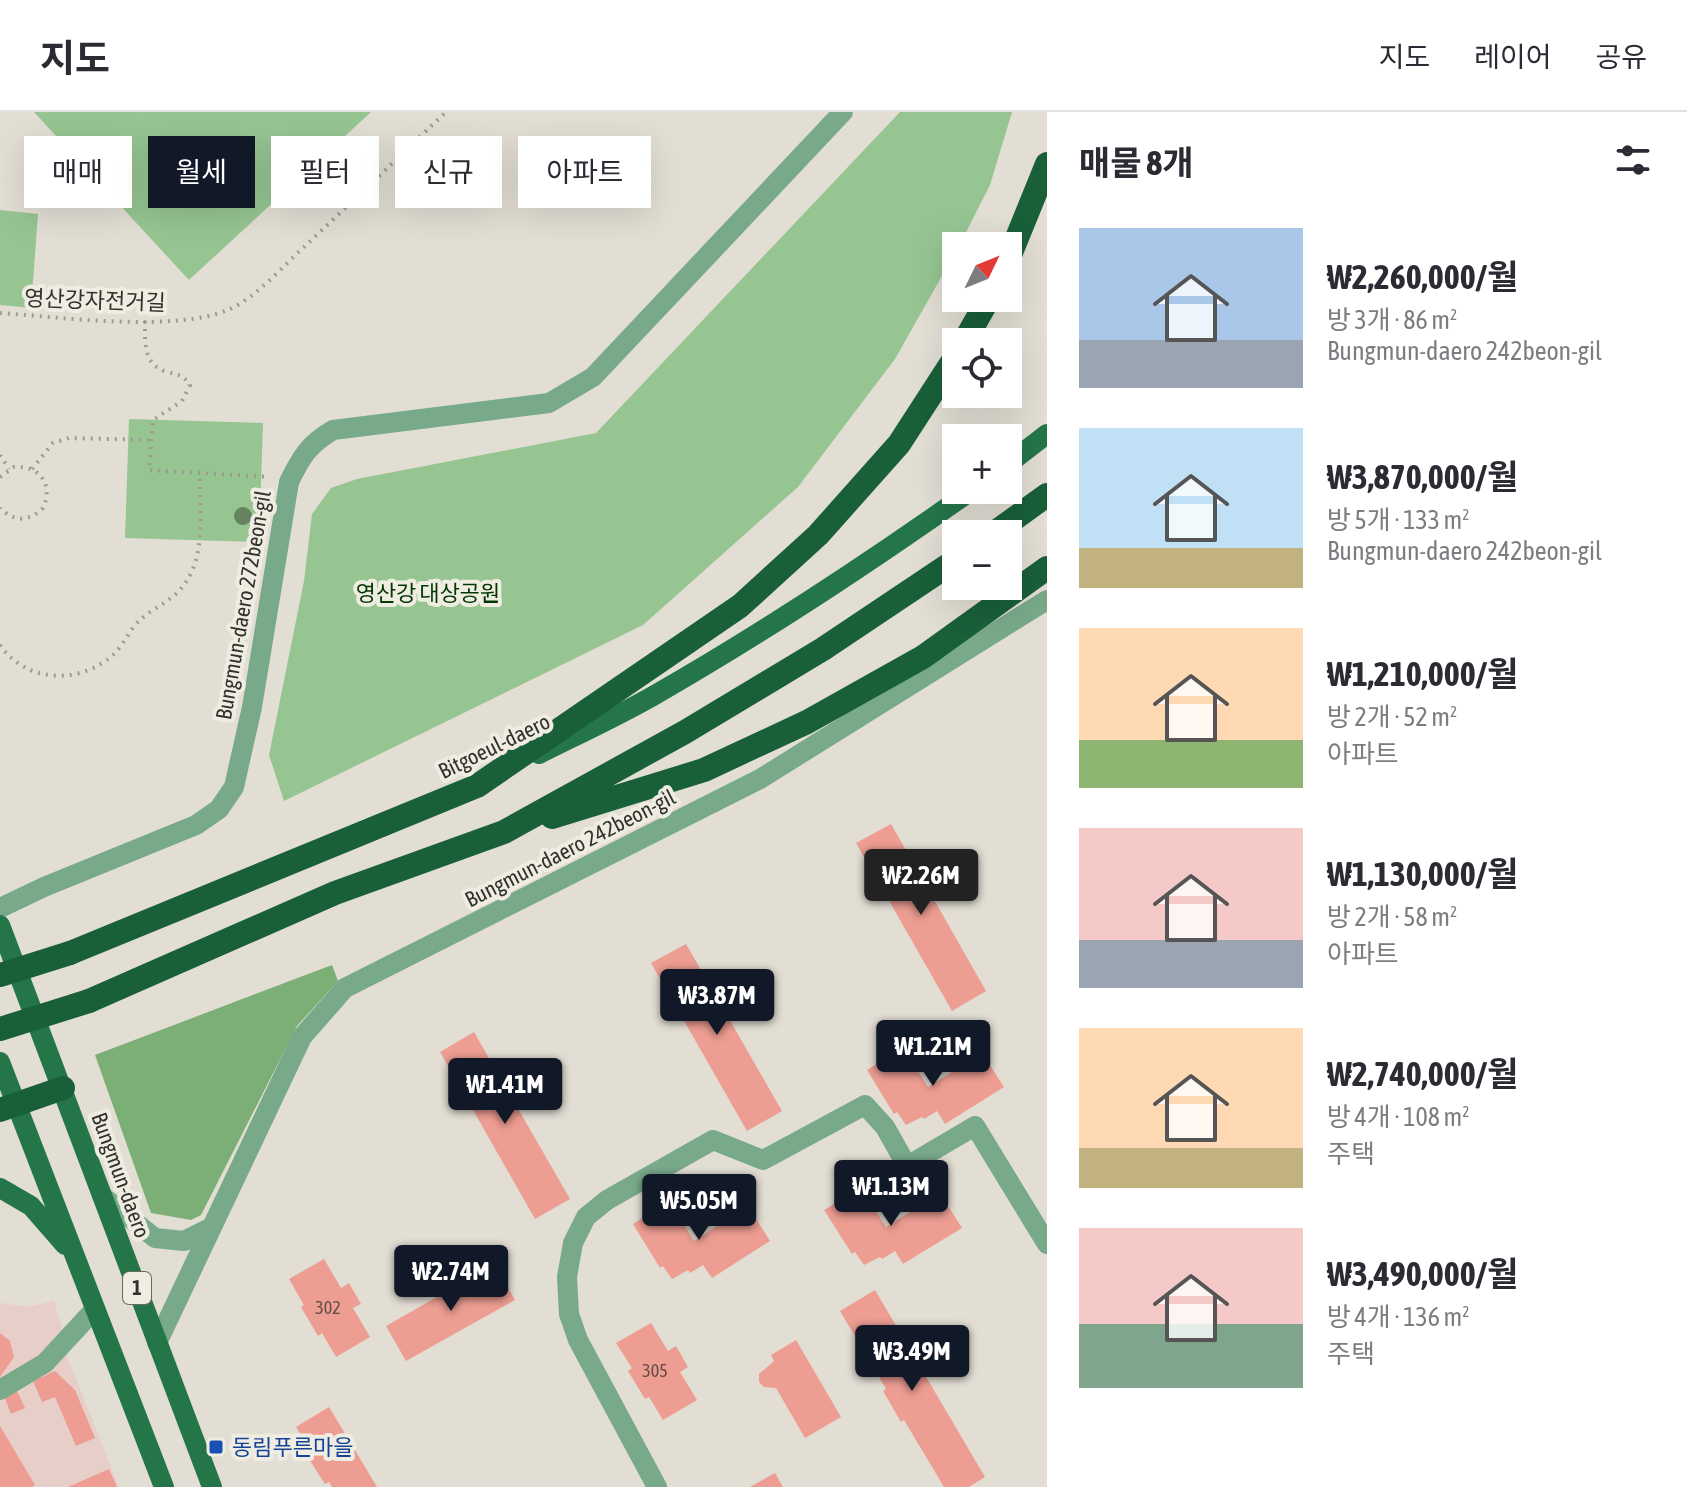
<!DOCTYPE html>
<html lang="ko">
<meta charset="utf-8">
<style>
body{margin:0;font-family:"Asap Condensed","Noto Sans KR",sans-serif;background:#f7f7f7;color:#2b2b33;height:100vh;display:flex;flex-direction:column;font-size:30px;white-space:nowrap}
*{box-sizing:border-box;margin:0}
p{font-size:26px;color:#7c7c81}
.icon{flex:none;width:44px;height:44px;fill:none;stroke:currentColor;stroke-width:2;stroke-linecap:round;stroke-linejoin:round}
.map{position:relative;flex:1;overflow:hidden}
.panel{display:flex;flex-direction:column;background:#fff;width:640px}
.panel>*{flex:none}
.banner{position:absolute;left:24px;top:24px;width:760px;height:72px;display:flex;gap:16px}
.needle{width:52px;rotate:47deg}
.tools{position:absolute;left:942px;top:120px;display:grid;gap:16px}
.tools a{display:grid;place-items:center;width:80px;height:80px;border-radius:0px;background:#fff;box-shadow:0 8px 32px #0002;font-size:40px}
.price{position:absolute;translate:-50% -68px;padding:0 18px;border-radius:8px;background:#111827;color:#fff;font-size:26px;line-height:52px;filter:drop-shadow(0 2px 4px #0008)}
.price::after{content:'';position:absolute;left:50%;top:48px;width:24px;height:18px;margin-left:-12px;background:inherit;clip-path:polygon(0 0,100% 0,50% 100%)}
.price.current{background:#222;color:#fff}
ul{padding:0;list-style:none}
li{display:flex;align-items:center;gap:24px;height:200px;padding:0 32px}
li span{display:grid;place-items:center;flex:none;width:224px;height:160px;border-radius:0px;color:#555}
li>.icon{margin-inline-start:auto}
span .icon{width:96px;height:96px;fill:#fffc;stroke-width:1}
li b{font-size:34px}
h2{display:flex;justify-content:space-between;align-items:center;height:96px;padding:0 32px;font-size:34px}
.pill{padding:0 28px;border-radius:0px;background:#fff;box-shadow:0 8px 32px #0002;font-size:28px;line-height:72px}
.pill.current{background:#111827;color:#fff}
header{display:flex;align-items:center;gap:48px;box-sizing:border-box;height:112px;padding:0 40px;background:#fff;border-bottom:2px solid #e1e1e2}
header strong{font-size:38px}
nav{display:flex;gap:44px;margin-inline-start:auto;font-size:28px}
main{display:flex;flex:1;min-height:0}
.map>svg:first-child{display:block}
.commercial{fill:#e8cec8}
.green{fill:#96c592}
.forest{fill:#7baf76}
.building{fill:#ed9d92}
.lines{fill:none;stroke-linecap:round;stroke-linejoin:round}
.path{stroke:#9d9a92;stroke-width:4;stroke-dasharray:2 6;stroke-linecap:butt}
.minor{stroke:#78a989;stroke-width:20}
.major{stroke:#247649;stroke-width:20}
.highway{stroke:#196039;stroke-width:24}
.highway-bridge{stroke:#196039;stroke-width:24}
.tree{fill:#66835f}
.transit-dot{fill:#1a4fb4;stroke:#efece1;stroke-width:3}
.labels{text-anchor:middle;stroke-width:8;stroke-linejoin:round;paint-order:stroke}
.number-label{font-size:18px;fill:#614c46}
.shield{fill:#efece1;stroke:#6b6963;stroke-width:2}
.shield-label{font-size:20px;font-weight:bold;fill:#32312d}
.street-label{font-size:22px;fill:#32312d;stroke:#efece1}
.park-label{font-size:22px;fill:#003900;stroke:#efece1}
.transit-label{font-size:22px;fill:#164399;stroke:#efece1;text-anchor:start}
</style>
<header>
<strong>지도</strong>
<nav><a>지도</a><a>레이어</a><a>공유</a></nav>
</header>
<main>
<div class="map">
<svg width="1047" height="1375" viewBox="0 0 1047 1375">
<rect width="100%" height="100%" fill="#e2ded4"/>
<!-- commercial -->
<path class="commercial" d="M54 1189 64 1224 20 1263 0 1272V1191L29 1195Z
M65 1239 119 1375H0V1281Z"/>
<!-- green -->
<path class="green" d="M34 0H371L189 168Z
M900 0H1012L990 73 959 134H956V139L895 247 798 375 643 513 284 689 269 643 304 469 312 402 331 376 357 367 596 321Z
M0 98 38 102 31 196 0 193Z
M129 307 263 311 259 430 125 426Z"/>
<!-- forest -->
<path class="forest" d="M332 853 338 869 297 914 201 1103 191 1108 151 1101 95 943Z"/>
<!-- building -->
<path class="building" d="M891 712 986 879 952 899 856 731Z
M686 832 782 999 747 1019 651 851Z
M474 920 570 1087 535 1107 440 940Z
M903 935 928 975 982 941 1004 975 945 1012 937 999 924 1007 922 1005 906 1013 897 1000 894 1002 867 958Z
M861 1076 886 1115 940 1081 962 1116 903 1152 895 1139 882 1147 880 1145 864 1153 855 1140 852 1142 824 1098Z
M669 1089 694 1129 748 1094 770 1129 712 1166 703 1153 690 1161 688 1158 672 1167 663 1154 660 1156 633 1112Z
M324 1147 341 1176 349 1171 361 1192 353 1196 370 1225 336 1245 322 1221 318 1224 301 1195 304 1193 289 1167Z
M495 1152 515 1188 406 1249 386 1214Z
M875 1178 985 1365 969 1375H944L904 1308 901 1310 883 1279 886 1277 840 1199Z
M651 1211 668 1239 676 1234 688 1255 680 1260 697 1288 663 1308 649 1285 645 1287 628 1259 632 1256 616 1231Z
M0 1221 10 1229 14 1245 0 1265Z
M796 1228 841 1305 805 1326 776 1276 764 1275 759 1270V1262L774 1249 771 1243Z
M55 1259 75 1278 95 1326 76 1334 55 1285 42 1290 33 1269Z
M17 1279 25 1296 11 1302 4 1284Z
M329 1295 377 1375H332L329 1370 325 1372 307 1344 312 1341 296 1315Z
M0 1314 35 1373 32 1375H0Z
M109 1357 117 1375H68Z
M775 1361 783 1375H750Z"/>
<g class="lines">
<!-- path -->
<path class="path" d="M0 201C59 205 178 221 230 197 258 184 282 155 305 134 352 90 399 45 446 0
M145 209C145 231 143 253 167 260 179 263 183 263 190 273L182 289 153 308 149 358 269 365
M0 343 9 357
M32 357 53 331 69 326 151 328
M0 365 14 355C39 353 54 372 43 396 29 410 14 410 0 396
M0 533C26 571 79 573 113 543 122 535 127 523 135 513 155 491 177 492 192 459 205 430 199 391 200 361"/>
<!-- minor -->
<path class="minor" d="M0 796 44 775 196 713 219 697 234 675 252 595 289 370C301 345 309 332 333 318L549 291 593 265 843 0
M102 1084 155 1126 184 1129 212 1115
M157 1231 302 925 345 876 760 667 1047 488
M0 1278 45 1251 94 1198
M657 1375 578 1228 569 1202 567 1165 573 1131 586 1105 607 1088 713 1028 763 1048 865 993 885 1015 907 1054 975 1014 1047 1132"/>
<!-- major -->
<path class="major" d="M1008 352 1047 322
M539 642C577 623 616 605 653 584 763 521 869 451 972 378
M0 813 212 1375
M0 950 164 1375
M0 1076 31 1094 65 1133"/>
<!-- highway -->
<path class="highway" d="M1008 148 1047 52
M964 230 989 186
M993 422 1047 383
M552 705 704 658 807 610 923 545 1047 456
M70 841 477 674 740 494 818 423 899 332 956 244
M89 889 335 781 504 720 685 620 823 537 956 448
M0 998 63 976"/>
<!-- highway-bridge -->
<path class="highway-bridge" d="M0 863 70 841
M0 917 89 889"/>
</g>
<!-- trees -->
<circle class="tree" cx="243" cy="404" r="9"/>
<!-- markers -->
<rect class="transit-dot" x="208" y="1327" width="16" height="16" rx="4"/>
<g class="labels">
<!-- number labels -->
<g class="number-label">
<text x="328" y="1202">302</text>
<text x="655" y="1265">305</text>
</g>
<!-- shield labels -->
<rect class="shield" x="123" y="1160" width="28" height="32" rx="6"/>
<g class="shield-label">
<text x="137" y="1183">1</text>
</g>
<!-- street labels -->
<g class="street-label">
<text transform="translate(95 188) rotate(2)" y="8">영산강자전거길</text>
<text transform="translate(243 493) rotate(-80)" y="8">Bungmun-daero 272beon-gil</text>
<text transform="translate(494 634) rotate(-26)" y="8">Bitgoeul-daero</text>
<text transform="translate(570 736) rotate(-27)" y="8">Bungmun-daero 242beon-gil</text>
<text transform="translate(121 1063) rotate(70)" y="8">Bungmun-daero</text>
</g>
<!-- park labels -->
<g class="park-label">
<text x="428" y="489">영산강 대상공원</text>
</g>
<!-- transit labels -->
<g class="transit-label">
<text x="232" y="1343">동림푸른마을</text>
</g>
</g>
</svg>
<div class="tools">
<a><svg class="needle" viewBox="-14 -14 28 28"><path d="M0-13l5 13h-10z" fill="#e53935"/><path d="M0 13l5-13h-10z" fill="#7c7c81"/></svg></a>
<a><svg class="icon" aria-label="locate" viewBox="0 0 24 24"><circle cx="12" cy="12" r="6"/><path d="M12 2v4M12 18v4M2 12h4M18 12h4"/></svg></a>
<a>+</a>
<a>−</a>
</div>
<b class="price current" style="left:921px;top:805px">₩2.26M</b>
<b class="price" style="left:717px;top:925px">₩3.87M</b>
<b class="price" style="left:933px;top:976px">₩1.21M</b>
<b class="price" style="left:505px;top:1014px">₩1.41M</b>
<b class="price" style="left:891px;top:1116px">₩1.13M</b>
<b class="price" style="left:699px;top:1130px">₩5.05M</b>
<b class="price" style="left:451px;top:1201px">₩2.74M</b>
<b class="price" style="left:912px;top:1281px">₩3.49M</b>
<div class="banner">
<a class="pill">매매</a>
<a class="pill current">월세</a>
<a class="pill">필터</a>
<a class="pill">신규</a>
<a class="pill">아파트</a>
</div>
</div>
<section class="panel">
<h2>매물 8개<svg class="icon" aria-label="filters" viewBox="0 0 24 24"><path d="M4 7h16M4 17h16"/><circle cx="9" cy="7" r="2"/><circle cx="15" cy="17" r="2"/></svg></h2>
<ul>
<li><span style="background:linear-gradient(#a9c7e8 70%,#9aa5b1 0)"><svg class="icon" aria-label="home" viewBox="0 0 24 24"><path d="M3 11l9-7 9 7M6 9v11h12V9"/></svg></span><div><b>₩2,260,000/월</b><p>방 3개 · 86 m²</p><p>Bungmun-daero 242beon-gil</p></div></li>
<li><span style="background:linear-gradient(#bfe0f5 75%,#c2b280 0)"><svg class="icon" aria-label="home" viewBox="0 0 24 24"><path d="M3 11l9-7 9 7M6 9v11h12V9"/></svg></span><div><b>₩3,870,000/월</b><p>방 5개 · 133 m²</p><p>Bungmun-daero 242beon-gil</p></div></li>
<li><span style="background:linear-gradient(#ffd9b3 70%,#8fb573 0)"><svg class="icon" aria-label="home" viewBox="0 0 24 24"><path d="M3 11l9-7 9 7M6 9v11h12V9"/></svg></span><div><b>₩1,210,000/월</b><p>방 2개 · 52 m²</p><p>아파트</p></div></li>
<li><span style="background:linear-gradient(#f6c9c9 70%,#9aa5b1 0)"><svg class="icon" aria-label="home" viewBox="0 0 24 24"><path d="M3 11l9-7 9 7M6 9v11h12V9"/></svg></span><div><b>₩1,130,000/월</b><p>방 2개 · 58 m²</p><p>아파트</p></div></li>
<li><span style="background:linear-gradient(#ffd9b3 75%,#c2b280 0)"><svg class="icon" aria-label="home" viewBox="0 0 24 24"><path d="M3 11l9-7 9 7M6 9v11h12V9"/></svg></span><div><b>₩2,740,000/월</b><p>방 4개 · 108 m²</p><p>주택</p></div></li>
<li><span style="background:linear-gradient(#f6c9c9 60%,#7fa58c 0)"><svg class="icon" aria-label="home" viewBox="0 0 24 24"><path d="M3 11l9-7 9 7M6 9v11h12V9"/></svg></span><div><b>₩3,490,000/월</b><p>방 4개 · 136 m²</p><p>주택</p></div></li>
</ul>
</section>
</main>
